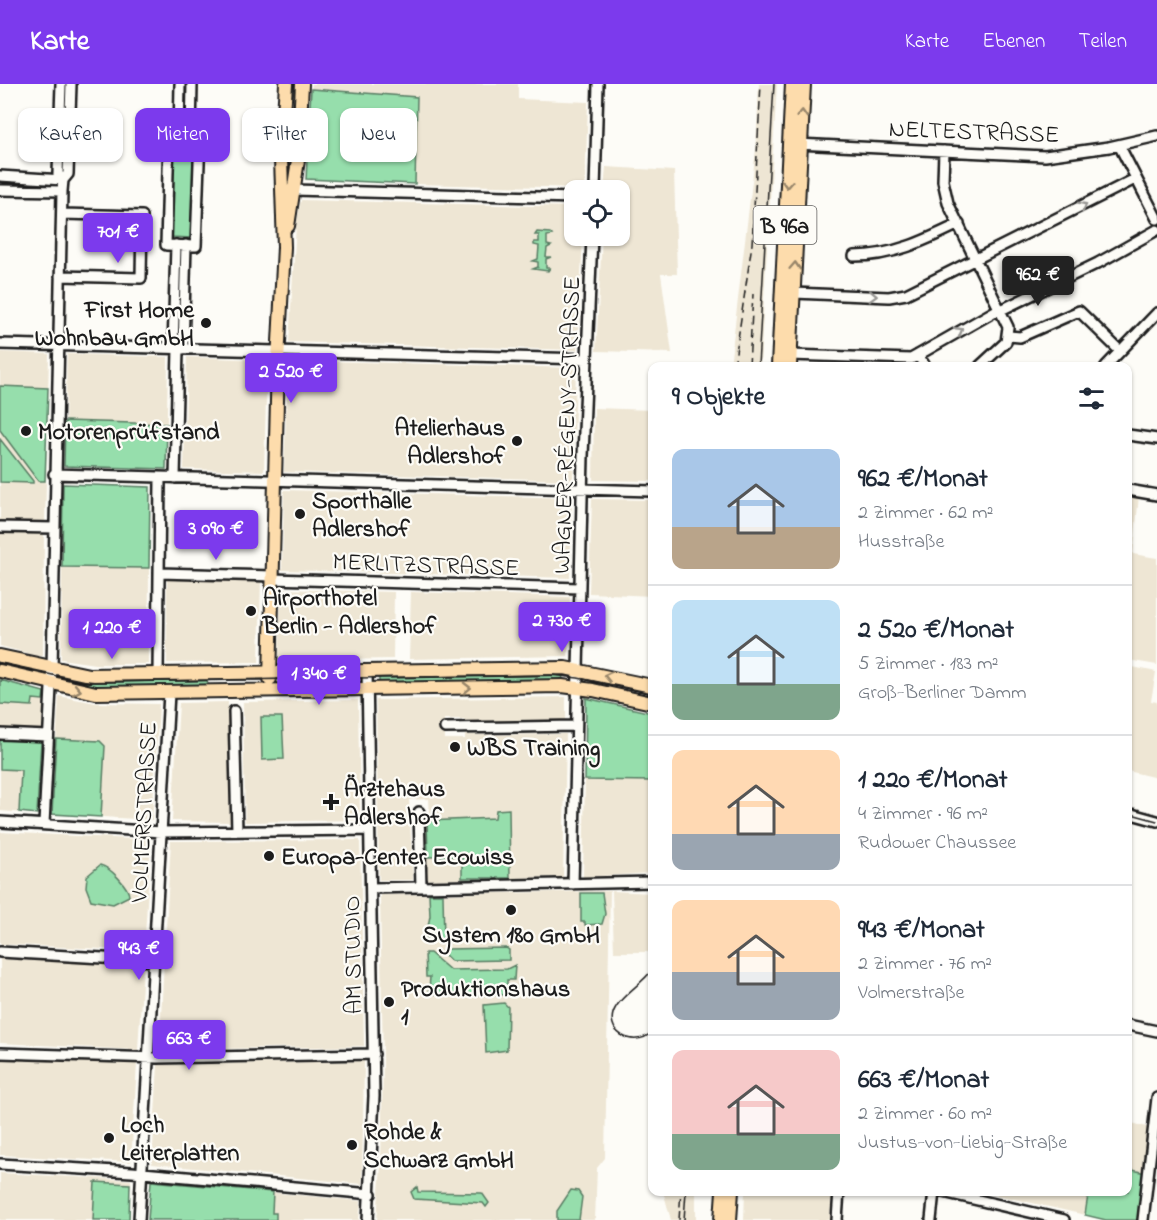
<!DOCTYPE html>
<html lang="de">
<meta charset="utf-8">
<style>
body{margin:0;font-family:"Indie Flower",sans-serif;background:#f2f2f3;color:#1f2937;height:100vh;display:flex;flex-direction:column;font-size:22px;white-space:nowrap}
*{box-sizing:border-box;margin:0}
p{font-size:20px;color:#747a83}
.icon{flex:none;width:33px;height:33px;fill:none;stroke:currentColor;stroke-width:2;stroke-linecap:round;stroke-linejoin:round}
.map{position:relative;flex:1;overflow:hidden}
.side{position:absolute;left:648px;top:278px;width:484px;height:834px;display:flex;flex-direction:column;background:#fff;border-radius:12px;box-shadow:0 2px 4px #0004}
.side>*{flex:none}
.top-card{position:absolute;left:18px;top:24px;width:540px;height:54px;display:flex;gap:12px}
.tools{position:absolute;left:564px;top:96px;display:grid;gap:12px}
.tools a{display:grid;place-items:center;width:66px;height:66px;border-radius:12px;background:#fff;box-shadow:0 2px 4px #0004;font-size:30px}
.price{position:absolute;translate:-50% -51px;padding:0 14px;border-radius:6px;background:#7c3aed;color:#fff;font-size:20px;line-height:39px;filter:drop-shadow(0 2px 3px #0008)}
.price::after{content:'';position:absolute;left:50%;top:36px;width:18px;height:14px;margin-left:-9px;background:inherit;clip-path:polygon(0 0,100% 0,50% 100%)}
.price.on{background:#222;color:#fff}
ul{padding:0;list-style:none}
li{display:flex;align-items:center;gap:18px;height:150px;padding:0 24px}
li+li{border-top:2px solid #e0e1e3}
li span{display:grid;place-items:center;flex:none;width:168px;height:120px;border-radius:12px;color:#555}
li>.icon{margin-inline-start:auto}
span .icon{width:72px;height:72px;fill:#fffc;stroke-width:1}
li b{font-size:26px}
h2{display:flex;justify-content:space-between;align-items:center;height:72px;padding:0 24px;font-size:26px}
.tag{padding:0 21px;border-radius:12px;background:#fff;box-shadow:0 2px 4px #0004;font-size:21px;line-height:54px}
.tag.on{background:#7c3aed;color:#fff}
header{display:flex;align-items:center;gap:36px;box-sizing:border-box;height:84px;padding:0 30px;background:#7c3aed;color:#fff}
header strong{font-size:28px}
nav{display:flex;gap:33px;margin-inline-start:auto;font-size:21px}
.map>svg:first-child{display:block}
.built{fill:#eee6d4}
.green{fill:#96deac;stroke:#597d64;stroke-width:1.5}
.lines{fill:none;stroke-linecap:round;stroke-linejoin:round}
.minor-casing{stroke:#1c1c1c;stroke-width:14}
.major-casing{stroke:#1c1c1c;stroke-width:16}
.minor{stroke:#fdfcf7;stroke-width:9}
.major{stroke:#fddcac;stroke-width:12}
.tram{stroke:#1c1c1c;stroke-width:1.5}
.rail{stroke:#1c1c1c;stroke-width:1.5;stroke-dasharray:9 4.5;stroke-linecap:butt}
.oneway{stroke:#98866b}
.oneway2{stroke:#989794}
.poi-dot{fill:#1c1c1c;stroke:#fdfcf7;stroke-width:2}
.labels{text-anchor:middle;stroke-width:4.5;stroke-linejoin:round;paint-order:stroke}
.shield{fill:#fdfcf7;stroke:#605f5e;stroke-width:1.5}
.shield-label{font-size:22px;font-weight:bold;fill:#1c1c1c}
.street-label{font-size:24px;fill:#1c1c1c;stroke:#fdfcf7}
.poi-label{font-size:24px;font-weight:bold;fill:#1c1c1c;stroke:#fdfcf7;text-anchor:start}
</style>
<header>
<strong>Karte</strong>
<nav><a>Karte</a><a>Ebenen</a><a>Teilen</a></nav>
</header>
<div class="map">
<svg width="1157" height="1136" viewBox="0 0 1157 1136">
<rect width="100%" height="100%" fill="#fdfcf7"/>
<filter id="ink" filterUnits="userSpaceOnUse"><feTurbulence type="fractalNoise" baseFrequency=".0167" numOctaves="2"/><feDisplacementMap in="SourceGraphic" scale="12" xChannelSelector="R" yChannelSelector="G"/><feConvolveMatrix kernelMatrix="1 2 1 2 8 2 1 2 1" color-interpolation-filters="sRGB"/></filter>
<g filter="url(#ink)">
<!-- built -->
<path class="built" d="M312 0H518V15L588 18 585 104 415 100 416 13 311 5Z
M759 0H777L760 282H730L756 65Z
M606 83 674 87 677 190H661L672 269 596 267 602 152H620V106H604Z
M301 116 574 123V152H583L577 266 289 258 296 141Z
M0 268 49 270 45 440 0 439Z
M67 270 168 273 166 385 64 382Z
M187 273 267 276 264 387 184 385Z
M288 276 576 284 573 396 284 388Z
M594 324 652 326V397L593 396Z
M63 400 150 403 148 580H95L61 575Z
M284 406 572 414 570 494 282 486Z
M1128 410 1139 412 1133 470 1157 474V581L1128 576Z
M592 415 652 416V512L589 509Z
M0 448H44L43 572H27V569L0 562Z
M167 493H261L259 578 167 579Z
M281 505 394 508 393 575 279 577Z
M411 508 570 513 568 572 409 575Z
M1128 582 1156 588 1151 617 1157 618V694L1128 687Z
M0 596 44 608 42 646 0 644Z
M59 612 96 619 159 620 152 736 52 730Z
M566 613V636L465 638 464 635H444L445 655H465V651L566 650 563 793 427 796 426 736 430 735 429 715 409 716 413 796H379L376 616Z
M358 616 360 736 245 738 243 618Z
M228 618 230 738 172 737 179 619Z
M0 653 41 656 37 730 0 727Z
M585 696 652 697V789L583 793Z
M0 748 151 756 144 867 0 860Z
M360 756 364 962 159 966 171 757Z
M610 807 605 1074 597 1084 595 1136H377L381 1081 383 977 380 811Z
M612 807 652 809V868H614Z
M0 875 143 882 138 966 0 959Z
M0 974 137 980 131 1078 0 1071Z
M364 977 362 1100 152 1080 158 981Z
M1128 1038 1151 1044 1146 1089 1128 1085Z
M0 1089 131 1096 128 1136H0Z
M151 1097 361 1117 359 1136H149Z
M663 1107H696V1136H671Z
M745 1107H832L830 1136H744Z
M979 1107H1074L1088 1111 1085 1131Z"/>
<!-- green -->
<path class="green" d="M311 5 417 13 415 100 306 95Z
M174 57 194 58 196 61 192 154 171 153 169 150 170 60Z
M537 148 550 149 552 151 547 152V161L551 162 547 164 546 173H551L546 175V184H550L548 187 533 185 538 183V178L533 177 538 175 539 162 534 161V158H539V151H535Z
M0 302 48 304 45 397H38L0 346Z
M65 337 167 340 166 385 64 382Z
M0 355 33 397V399L0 398Z
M63 400 150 403 149 484 62 483Z
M562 587 563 599 379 600V589Z
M64 590 207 593 208 605 115 607 65 601Z
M354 590 355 603 282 604V591Z
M0 596 44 608 43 616 33 615 32 622 0 620Z
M586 614 652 629V697L585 696Z
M261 633H282L284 675 262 676Z
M0 654 41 657 37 730 19 728 21 686 0 685Z
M56 655 100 657 105 662 101 733 52 730Z
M509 725 510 794H462V772L428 773 427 737 495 734 496 726Z
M100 781C110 783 129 803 129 812L113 820 91 816 86 803 87 792Z
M581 809H602L605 830 602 840 585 841V838H581Z
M429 810H443L444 856H431L426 853 430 832Z
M506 864 509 866V876L451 877 442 868 445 865Z
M425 869H430L450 886 507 885 515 881 514 896H507V911L433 910 429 906 430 893H426Z
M504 919 508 923 507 966 486 969 484 921Z
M1128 1085 1146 1089 1141 1136H1106L1085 1131 1088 1111 1074 1107H1128Z
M151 1097 273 1108 272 1129H276V1136H148Z
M95 1098 130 1100 129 1136H93Z
M417 1103 418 1108 482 1109 489 1119 486 1123 483 1119 414 1115 411 1108Z
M571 1106 578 1107 582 1113 579 1136H557V1127Z"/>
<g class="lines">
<defs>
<path id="minor" d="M61 0 58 90 63 96
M169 51 200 52 196 162 166 161Z
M179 51 180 0
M191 51 192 0
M797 60 1045 72 1109 63 1157 52
M1119 61 1157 135
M944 67 943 97 948 119 1008 243 1006 258 980 282
M0 92 63 96
M0 106 62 107
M294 106 574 114
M595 106 598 0
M854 172C893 172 924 157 959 140
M60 192 141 194 142 132 62 130
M794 209 889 213 906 210 1135 95
M1009 252 1020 253 1079 227 1119 266
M0 260 586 275
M173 264 176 161
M183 265 186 161
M790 271 911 275 997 226H1001L1098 179 1157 146
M918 271 925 282
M1106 282 1157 229
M1128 351 1157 355
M54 390 652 407
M175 394 178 265
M1128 406 1157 411
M0 443 54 444
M159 489 272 492
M272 495 580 504
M367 587 374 1012 368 1136
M158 590 160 394
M234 627 237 747
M445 644 576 642
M0 650 48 652
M419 728 421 803
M1128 729 1157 737
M0 738 162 748 369 746
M44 740 52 584 62 107 63 96 68 90 71 0
M573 800 583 372 592 152
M371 804 652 798
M0 868 154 877
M1128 941 1157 947
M0 969 157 974 374 970
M0 1080 132 1088 371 1110
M939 1107 1064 1136
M139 1136 169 609
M837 1136 839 1107
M931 1136 934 1107
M1143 1136 1157 1014"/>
<path id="major" d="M288 142 298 76 302 0
M778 282 792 0
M790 282 804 0
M0 572 89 591 565 584 652 602
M0 587 96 609 562 602 593 606 652 619
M270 595 278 277 284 163 281 75 286 0
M721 1136 723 1107
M730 1136 732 1107"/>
</defs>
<!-- minor casing -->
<use href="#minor" class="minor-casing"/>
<!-- major casing -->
<use href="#major" class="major-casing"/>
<!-- minor -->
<use href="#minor" class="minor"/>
<!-- major -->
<use href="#major" class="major"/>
<!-- tram -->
<path class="tram" d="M758 282 774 0
M0 579 70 595 96 598 551 591 578 594 652 610
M1128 729 1157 737
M652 886C642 900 624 909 616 923 601 947 634 966 652 948
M684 1136 686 1107"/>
<!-- rail -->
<path class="rail" d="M734 282 752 160 761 0
M749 282 753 210
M670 1107V1109
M679 1136 681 1107"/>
</g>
<!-- one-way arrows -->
<defs><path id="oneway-chevron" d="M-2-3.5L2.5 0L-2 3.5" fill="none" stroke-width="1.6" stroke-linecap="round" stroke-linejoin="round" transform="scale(1.5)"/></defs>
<g class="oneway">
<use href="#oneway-chevron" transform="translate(802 30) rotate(-87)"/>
<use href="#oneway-chevron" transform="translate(787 100) rotate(93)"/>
<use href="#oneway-chevron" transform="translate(795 182) rotate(-87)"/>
<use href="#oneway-chevron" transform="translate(608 592) rotate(-167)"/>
<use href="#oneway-chevron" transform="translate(467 604) rotate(-1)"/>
<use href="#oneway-chevron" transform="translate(77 606) rotate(11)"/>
</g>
<g class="oneway2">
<use href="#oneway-chevron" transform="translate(1083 122) rotate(-27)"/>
<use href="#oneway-chevron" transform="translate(873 212) rotate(2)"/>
<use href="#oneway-chevron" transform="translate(959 247) rotate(-30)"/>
</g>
</g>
<!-- markers -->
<g class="poi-dot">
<circle cx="206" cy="239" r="6"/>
<circle cx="26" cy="347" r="6"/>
<circle cx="517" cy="357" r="6"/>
<circle cx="300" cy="430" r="6"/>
<circle cx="251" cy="527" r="6"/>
<circle cx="455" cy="663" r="6"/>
<path d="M328 709h6v6h6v6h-6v6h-6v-6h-6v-6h6z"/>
<circle cx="269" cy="772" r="6"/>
<circle cx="511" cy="826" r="6"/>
<circle cx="389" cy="918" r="6"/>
<circle cx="109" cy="1054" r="6"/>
<circle cx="352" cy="1061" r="6"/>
</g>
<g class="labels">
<!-- shield labels -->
<rect class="shield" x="753.5" y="122" width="63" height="38" rx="4.5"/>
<g class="shield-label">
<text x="785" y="149">B 96a</text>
</g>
<!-- street labels -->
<g class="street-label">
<text transform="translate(974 47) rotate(2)" y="8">NELTESTRASSE</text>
<text transform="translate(566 341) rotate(-88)" y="8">WAGNER-RÉGENY-STRASSE</text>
<text transform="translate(426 480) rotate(2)" y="8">MERLITZSTRASSE</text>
<text transform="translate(143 728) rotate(-87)" y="8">VOLMERSTRASSE</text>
<text transform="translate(352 871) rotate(-91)" y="8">AM STUDIO</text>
</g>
<!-- poi labels -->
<g class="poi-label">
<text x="194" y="233" text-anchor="end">First Home<tspan x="194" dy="28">Wohnbau GmbH</tspan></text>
<text x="505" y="351" text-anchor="end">Atelierhaus<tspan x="505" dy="28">Adlershof</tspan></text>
<text x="38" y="355">Motorenprüfstand</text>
<text x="312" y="424">Sporthalle<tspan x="312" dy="28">Adlershof</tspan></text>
<text x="263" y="521">Airporthotel<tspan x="263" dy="28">Berlin - Adlershof</tspan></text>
<text x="467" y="671">WBS Training</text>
<text x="344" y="712">Ärztehaus<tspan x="344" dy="28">Adlershof</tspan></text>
<text x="281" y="780">Europa-Center Ecowiss</text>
<text x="511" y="858" text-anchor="middle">System 180 GmbH</text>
<text x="401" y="912">Produktionshaus<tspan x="401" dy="28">1</tspan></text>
<text x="121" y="1048">Loch<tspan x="121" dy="28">Leiterplatten</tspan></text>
<text x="364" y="1055">Rohde &amp;<tspan x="364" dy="28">Schwarz GmbH</tspan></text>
</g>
</g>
</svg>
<div class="tools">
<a><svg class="icon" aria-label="locate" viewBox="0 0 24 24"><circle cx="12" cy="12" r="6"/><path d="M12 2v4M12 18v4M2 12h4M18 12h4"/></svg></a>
</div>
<b class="price" style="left:118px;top:180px">701 €</b>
<b class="price on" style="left:1038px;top:223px">962 €</b>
<b class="price" style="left:291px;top:320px">2 520 €</b>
<b class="price" style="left:216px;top:477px">3 090 €</b>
<b class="price" style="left:562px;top:569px">2 730 €</b>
<b class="price" style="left:112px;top:576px">1 220 €</b>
<b class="price" style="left:319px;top:622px">1 340 €</b>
<b class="price" style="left:139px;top:897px">943 €</b>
<b class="price" style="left:189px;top:987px">663 €</b>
<div class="top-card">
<a class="tag">Kaufen</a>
<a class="tag on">Mieten</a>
<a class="tag">Filter</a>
<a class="tag">Neu</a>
</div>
<section class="side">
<h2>9 Objekte<svg class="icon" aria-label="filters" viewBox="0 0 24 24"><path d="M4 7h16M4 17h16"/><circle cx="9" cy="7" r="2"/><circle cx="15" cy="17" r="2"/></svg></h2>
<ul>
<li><span style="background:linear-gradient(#a9c7e8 65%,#b9a48a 0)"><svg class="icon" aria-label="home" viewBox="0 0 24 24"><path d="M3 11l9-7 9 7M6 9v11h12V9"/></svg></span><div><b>962 €/Monat</b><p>2 Zimmer · 62 m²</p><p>Husstraße</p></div></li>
<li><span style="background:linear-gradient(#bfe0f5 70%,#7fa58c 0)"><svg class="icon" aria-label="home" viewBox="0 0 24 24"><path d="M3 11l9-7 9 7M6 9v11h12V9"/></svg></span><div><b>2 520 €/Monat</b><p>5 Zimmer · 183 m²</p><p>Groß-Berliner Damm</p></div></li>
<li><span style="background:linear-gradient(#ffd9b3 70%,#9aa5b1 0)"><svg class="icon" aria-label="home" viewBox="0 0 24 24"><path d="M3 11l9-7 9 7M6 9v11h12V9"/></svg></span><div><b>1 220 €/Monat</b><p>4 Zimmer · 96 m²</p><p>Rudower Chaussee</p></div></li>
<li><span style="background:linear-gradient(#ffd9b3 60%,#9aa5b1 0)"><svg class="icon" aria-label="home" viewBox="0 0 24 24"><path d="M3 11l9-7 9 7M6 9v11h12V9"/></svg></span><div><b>943 €/Monat</b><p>2 Zimmer · 76 m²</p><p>Volmerstraße</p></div></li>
<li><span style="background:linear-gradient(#f6c9c9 70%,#7fa58c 0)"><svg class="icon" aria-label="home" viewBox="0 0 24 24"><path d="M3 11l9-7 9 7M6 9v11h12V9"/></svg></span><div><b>663 €/Monat</b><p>2 Zimmer · 60 m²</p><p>Justus-von-Liebig-Straße</p></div></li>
</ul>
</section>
</div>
